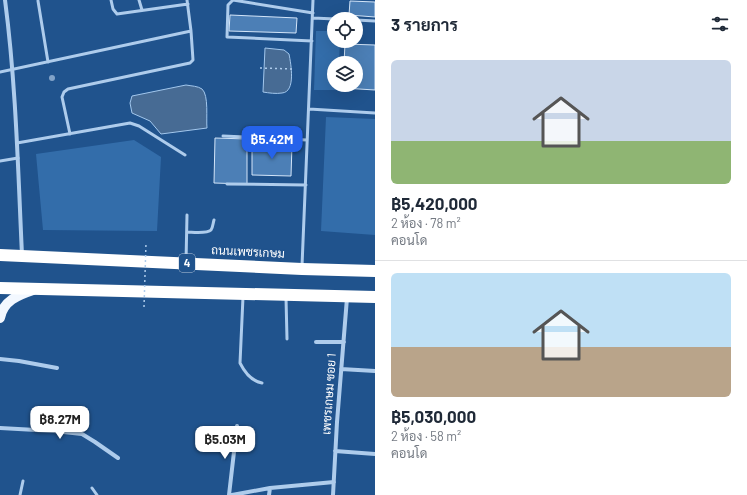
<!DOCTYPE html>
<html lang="th">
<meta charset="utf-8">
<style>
body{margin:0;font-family:Barlow,Sarabun,sans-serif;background:#f6f6f7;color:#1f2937;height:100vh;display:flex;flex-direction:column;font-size:15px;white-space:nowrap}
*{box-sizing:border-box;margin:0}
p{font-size:13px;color:#747a83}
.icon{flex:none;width:22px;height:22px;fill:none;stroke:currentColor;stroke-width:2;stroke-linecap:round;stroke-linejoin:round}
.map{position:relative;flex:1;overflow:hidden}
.panel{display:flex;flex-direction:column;background:#fff;width:372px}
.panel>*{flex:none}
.tools{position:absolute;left:327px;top:12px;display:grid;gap:8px}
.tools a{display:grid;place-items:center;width:36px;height:36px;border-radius:50%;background:#fff;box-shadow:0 4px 16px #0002;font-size:20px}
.price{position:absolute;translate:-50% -34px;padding:0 9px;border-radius:8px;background:#fff;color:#222;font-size:13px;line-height:26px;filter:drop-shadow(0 1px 2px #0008)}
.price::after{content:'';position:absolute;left:50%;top:24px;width:12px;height:9px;margin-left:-6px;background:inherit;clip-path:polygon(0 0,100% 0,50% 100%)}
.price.active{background:#2563eb;color:#fff}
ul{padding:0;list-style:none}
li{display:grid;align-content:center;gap:8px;height:212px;padding:0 16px}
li+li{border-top:1px solid #e0e1e3}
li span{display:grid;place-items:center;height:124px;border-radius:6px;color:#555}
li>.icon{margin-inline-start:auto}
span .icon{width:72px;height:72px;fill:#fffc;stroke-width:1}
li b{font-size:17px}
h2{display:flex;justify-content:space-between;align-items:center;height:48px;padding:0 16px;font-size:17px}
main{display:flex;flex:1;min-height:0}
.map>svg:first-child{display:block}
.green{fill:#336daa}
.water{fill:#476b94;stroke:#a2c7ed}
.building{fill:#4c7fb6;stroke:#d3e5f9}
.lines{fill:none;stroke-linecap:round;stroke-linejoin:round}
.path{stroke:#aeccec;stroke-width:1.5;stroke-dasharray:2 3;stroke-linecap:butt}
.lane{stroke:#aeccec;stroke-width:3}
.street{stroke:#aeccec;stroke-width:4}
.primary{stroke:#f3f8ff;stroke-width:10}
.highway{stroke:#fff;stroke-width:12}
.path-bridge{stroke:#aeccec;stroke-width:1.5;stroke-dasharray:2 3;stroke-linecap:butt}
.tree{fill:#82a3c8}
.labels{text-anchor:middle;stroke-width:3;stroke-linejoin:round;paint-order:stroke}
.shield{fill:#20538d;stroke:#bccbdd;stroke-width:1}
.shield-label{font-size:11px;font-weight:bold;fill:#fff}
.street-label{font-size:12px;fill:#fff;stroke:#20538d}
</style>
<main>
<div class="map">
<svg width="375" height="495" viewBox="0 0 375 495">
<rect width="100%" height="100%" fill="#20538d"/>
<!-- green -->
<path class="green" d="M316 31H334V41H340L339 63H334V85H339V90H314Z
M326 117 375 119V235L321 231Z
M134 140 161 157 157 231 43 230 36 154Z"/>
<!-- water -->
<path class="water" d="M265 48 284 50 289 54C291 64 296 92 282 93 276 94 269 93 263 92Z
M186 85C191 86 198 86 202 89 209 95 206 119 207 128L161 134 150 121 132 113 130 103 132 96Z"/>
<!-- building -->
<path class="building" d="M350 1 375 2V17L349 15Z
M230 15 297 18 296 33 229 31Z
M345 44 375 45V90L343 88V85H356V63H344Z
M215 138 247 139V184L214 183Z
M252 144 292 145 291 176 252 175Z"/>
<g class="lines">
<!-- path -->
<path class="path" d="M260 68 294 69"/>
<!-- lane -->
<path class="lane" d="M111 0 113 9 117 14 188 4
M139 0 142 10
M38 1 48 62
M313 18 335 19
M356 20 375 21
M312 41 227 37 228 5 233 0 313 13
M0 72 191 31
M309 109 375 113
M70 134 62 97 64 92 68 89 190 63 193 60 191 31 187 0
M223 136 307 140
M17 143 130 123 139 126 185 155
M0 161 18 158
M227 184 306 185
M187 232C192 232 207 234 211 230 213 227 213 223 214 220
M186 262 187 215
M302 266 313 0
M243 297 240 363C245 373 251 381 262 383
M286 298 287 339
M92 488 97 495
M20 495 23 481"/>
<!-- street -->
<path class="street" d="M5 0C16 84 18 170 22 255
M316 342H344
M0 359 19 361 57 368
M341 369 375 371
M0 428 54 431 82 434 95 442 118 458
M335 451 375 454
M229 495 237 426
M232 495 270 488 334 482
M269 495 270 488
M333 495 337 422 347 298"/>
<!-- primary -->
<path class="primary" d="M0 318C3 301 18 295 33 290"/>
<!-- highway -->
<path class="highway" d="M0 255 302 269 375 271
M0 288 375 297"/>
<!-- path-bridge -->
<path class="path-bridge" d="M144 307 146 243"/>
</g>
<!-- trees -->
<circle class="tree" cx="52" cy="78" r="3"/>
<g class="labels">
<!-- shield labels -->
<rect class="shield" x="179" y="254" width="16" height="18" rx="3"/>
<g class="shield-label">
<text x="187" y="267">4</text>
</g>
<!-- street labels -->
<g class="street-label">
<text transform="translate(248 252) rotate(3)" y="4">ถนนเพชรเกษม</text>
<text transform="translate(329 394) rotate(-86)" y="4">เพชรเกษม ซอย 1</text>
</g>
</g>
</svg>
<div class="tools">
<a><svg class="icon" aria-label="locate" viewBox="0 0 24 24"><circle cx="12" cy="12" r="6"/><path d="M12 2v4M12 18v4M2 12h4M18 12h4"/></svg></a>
<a><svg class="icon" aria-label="layers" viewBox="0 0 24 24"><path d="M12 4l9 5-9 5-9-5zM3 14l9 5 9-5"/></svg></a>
</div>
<b class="price active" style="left:272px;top:160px">฿5.42M</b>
<b class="price" style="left:60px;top:440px">฿8.27M</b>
<b class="price" style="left:225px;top:460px">฿5.03M</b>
</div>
<section class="panel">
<h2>3 รายการ<svg class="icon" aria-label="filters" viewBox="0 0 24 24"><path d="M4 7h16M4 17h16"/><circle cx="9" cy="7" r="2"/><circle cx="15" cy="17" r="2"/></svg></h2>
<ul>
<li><span style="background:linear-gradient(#c9d6e8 65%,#8fb573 0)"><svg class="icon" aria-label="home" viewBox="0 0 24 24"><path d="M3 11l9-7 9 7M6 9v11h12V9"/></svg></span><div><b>฿5,420,000</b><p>2 ห้อง · 78 m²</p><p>คอนโด</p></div></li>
<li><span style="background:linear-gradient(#bfe0f5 60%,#b9a48a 0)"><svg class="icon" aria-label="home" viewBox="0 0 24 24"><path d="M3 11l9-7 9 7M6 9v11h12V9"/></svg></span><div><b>฿5,030,000</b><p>2 ห้อง · 58 m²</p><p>คอนโด</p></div></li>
</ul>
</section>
</main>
